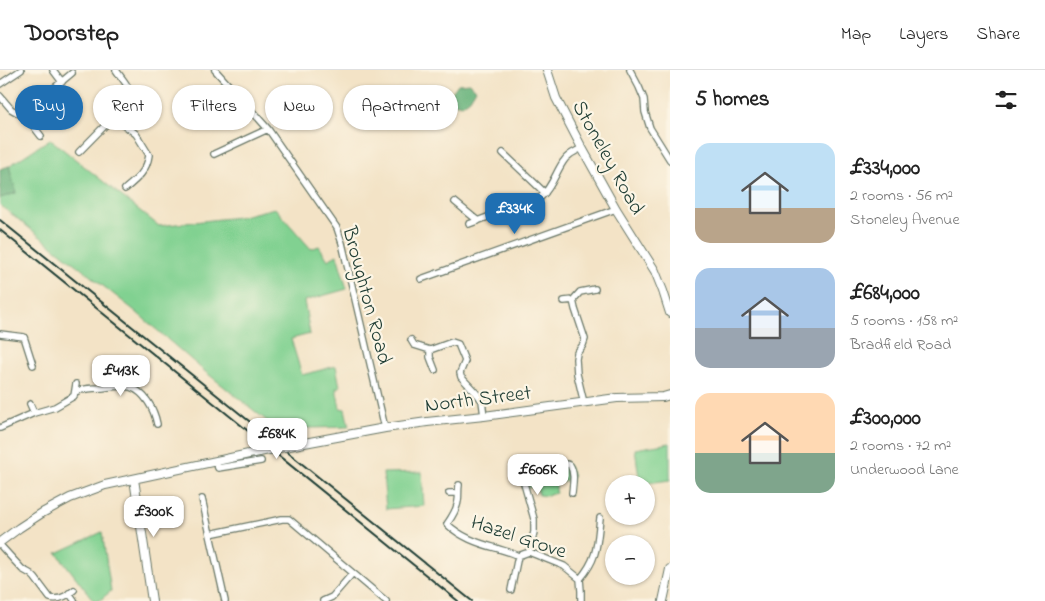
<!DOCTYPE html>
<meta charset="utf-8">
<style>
body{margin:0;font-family:"Indie Flower",sans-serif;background:#f2f2f2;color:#222;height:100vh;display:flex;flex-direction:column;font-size:19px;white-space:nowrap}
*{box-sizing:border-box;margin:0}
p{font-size:16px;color:#767676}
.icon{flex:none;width:28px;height:28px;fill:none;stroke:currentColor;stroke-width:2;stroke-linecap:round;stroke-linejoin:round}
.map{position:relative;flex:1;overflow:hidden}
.panel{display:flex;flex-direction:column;background:#fff;width:375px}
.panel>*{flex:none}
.hud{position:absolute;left:15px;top:15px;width:475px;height:45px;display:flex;gap:10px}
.buttons{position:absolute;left:605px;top:405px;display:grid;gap:10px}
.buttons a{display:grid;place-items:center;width:50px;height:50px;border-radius:50%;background:#fff;box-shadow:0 1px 4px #0004;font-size:25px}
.price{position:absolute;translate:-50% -42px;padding:0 11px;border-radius:10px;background:#fff;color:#222;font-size:16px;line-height:32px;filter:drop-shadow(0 1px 2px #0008)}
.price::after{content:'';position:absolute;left:50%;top:30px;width:15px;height:11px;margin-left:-8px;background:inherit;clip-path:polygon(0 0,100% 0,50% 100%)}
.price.current{background:#1f6fb2;color:#fff}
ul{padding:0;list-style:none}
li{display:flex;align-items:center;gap:15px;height:125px;padding:0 25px}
li span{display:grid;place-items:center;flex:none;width:140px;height:100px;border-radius:15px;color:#555}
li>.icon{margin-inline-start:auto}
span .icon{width:60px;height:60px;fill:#fffc;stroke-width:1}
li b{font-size:21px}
h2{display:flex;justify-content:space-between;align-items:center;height:60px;padding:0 25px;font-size:21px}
.tag{padding:0 18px;border-radius:22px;background:#fff;box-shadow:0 1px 4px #0004;font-size:18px;line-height:45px}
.tag.current{background:#1f6fb2;color:#fff}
header{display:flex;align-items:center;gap:30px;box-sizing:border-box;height:70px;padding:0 25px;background:#fff;border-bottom:1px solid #e0e0e0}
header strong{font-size:24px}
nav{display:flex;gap:28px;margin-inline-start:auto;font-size:18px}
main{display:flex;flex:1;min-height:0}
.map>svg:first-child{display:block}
.green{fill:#81d191;stroke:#508762}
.forest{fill:#68b37b;stroke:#447858}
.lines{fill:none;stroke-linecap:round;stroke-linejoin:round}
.street-casing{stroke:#697767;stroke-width:8}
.secondary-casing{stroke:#697767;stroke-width:10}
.street{stroke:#fff;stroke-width:5.5}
.secondary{stroke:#fff;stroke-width:8}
.rail{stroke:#1f3d34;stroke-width:2}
.secondary-bridge-casing{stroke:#697767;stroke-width:10;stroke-linecap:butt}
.secondary-bridge{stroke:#fff;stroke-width:8}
.labels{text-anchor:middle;stroke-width:4.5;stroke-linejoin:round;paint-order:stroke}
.street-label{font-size:21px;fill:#1f3d34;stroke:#fcf5e5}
</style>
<header>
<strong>Doorstep</strong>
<nav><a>Map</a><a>Layers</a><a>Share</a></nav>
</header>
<main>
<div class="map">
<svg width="670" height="531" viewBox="0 0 670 531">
<rect width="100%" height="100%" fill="#fcf5e5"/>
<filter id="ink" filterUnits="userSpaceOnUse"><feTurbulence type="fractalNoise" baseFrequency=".02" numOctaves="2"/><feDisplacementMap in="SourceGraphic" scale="10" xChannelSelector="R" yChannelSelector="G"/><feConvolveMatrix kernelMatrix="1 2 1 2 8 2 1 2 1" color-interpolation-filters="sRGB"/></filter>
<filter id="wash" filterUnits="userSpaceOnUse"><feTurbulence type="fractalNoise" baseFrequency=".0096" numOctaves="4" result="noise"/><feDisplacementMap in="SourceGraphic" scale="20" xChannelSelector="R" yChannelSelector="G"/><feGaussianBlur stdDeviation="1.12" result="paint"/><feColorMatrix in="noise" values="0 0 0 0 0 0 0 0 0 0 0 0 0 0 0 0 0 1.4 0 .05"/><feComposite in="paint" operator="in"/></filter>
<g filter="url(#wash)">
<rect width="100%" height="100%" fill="#f3e3c6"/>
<!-- green -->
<path class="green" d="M50 69 159 156 238 147 275 138 311 179 319 176 328 190 337 185 347 219 304 231 310 264 291 269 302 305 336 296 340 317 336 318 340 338 345 339 349 357 310 358 281 362 203 300 135 241 0 135V128L16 123 9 96Z
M670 373V410L640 414 635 379Z
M567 394 574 405 569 410 556 412V423L545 426 539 425 536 416 529 418 524 415 525 405Z
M422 402 424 436 386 439 383 403Z
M102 462 111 521 99 531H94L57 483Z"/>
<!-- forest -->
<path class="forest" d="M469 13 476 19 470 29 462 35 453 33 450 25 458 14Z
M9 96 16 123 0 128V99Z"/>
</g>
<g filter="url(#ink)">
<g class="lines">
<defs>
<path id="street" d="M53 0 62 12
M215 0 268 59 337 158 342 173 385 358
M630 0 639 17 644 29 645 42 650 58 670 90
M0 14 21 0
M54 18 72 3
M0 26 11 39 28 49 41 66
M114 47 136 64 149 85C147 101 137 109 125 119
M28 49 37 43
M79 82 131 29C131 17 122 9 116 0
M503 83 545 123
M214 84 268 59
M455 132 478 151
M469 154 541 127C552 117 555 104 563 92 567 85 574 82 582 78
M421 209 616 139
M564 231 573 230
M0 264 24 267 33 295
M411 270 414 275 430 280 452 272 458 274 465 291 460 303 461 307 478 325 482 331 484 346
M430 280V287L435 300
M75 322C84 318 93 318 102 318 111 317 121 315 130 317 145 322 154 339 157 354
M584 333 577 304 576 289 577 283 583 275 585 269 575 239 573 230 580 222 595 219
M30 334 34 343
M0 358 34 343 55 337 74 326 76 314
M216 392 218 398 261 391
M459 415C458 421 459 426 458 431 457 439 452 447 447 454 461 467 477 473 496 478 504 481 511 482 518 486L529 482 564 496 580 509 581 521V531
M449 423H458
M202 429 225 531
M210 464 282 449H289L386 531
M0 475 22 499 31 504 35 508 50 528C59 531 67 526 74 520
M529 482 534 462V449L523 410 525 405 528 402 547 399 567 394 570 395C575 403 573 413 572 423
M580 509C598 488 597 474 600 448
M511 520 518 486
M69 523 74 530
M323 531 332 527 352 504"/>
<path id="secondary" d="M547 0 556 28 582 78 616 139 655 201 663 221 670 243
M299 374 385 358 427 352 484 346 617 328 663 327 670 325
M134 409 152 531
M0 472 19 458 42 443 70 428 105 415 249 384
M663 531 670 499"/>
</defs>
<!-- street casing -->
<use href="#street" class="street-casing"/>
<!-- secondary casing -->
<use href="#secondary" class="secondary-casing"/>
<!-- street -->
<use href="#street" class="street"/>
<!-- secondary -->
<use href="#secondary" class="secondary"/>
<!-- rail -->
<path class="rail" d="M0 150 472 531
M0 160 458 531"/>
<defs>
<path id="secondary-bridge" d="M249 384 299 374"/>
</defs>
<!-- secondary-bridge casing -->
<use href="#secondary-bridge" class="secondary-bridge-casing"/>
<!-- secondary-bridge -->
<use href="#secondary-bridge" class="secondary-bridge"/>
</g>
</g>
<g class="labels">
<!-- street labels -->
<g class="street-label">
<text transform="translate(609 87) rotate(61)" y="7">Stoneley Road</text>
<text transform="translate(368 225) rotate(75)" y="7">Broughton Road</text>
<text transform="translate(478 328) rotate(-7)" y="7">North Street</text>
<text transform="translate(519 466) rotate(18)" y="7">Hazel Grove</text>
</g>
</g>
</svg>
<div class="buttons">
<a>+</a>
<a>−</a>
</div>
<b class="price current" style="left:515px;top:165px">£334K</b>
<b class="price" style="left:121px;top:327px">£413K</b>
<b class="price" style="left:277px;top:390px">£684K</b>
<b class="price" style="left:538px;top:426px">£606K</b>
<b class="price" style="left:154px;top:468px">£300K</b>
<div class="hud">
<a class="tag current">Buy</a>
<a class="tag">Rent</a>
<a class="tag">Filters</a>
<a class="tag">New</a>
<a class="tag">Apartment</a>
</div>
</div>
<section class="panel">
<h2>5 homes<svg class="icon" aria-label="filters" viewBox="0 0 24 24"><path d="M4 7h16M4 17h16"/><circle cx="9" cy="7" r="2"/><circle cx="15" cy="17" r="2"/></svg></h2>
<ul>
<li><span style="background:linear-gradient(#bfe0f5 65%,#b9a48a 0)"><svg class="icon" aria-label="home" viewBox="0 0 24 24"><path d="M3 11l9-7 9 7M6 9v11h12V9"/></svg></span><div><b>£334,000</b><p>2 rooms · 56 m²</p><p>Stoneley Avenue</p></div></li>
<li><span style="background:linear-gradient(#a9c7e8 60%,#9aa5b1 0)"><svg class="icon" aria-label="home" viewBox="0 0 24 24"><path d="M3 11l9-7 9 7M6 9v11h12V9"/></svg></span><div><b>£684,000</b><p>5 rooms · 158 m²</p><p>Bradfield Road</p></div></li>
<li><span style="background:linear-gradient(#ffd9b3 60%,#7fa58c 0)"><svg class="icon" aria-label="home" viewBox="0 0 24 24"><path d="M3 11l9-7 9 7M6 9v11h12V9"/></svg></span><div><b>£300,000</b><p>2 rooms · 72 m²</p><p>Underwood Lane</p></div></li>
</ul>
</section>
</main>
